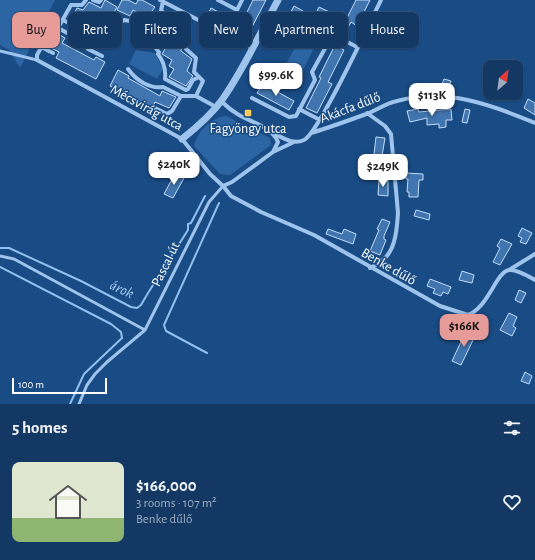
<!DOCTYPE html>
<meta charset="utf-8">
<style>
body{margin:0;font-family:"Alegreya Sans",sans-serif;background:#20436d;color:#f1f3f6;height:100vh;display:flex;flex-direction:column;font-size:15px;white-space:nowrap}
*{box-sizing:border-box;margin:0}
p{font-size:13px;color:#9dacbf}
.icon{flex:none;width:22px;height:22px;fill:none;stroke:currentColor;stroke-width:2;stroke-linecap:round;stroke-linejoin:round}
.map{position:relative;height:404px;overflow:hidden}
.sheet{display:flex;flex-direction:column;background:#133864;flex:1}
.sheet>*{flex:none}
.hud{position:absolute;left:12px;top:12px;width:511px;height:36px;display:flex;gap:8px}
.needle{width:26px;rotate:28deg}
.fabs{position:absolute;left:483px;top:60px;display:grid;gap:8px}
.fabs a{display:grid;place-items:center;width:40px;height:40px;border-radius:8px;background:#133864;box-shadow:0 1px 3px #0004,0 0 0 1px #325278;font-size:20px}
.scale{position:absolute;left:12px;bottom:10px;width:95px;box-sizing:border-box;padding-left:4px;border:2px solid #fff;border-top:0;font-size:11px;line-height:14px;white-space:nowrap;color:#fff;-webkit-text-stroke:3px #194b85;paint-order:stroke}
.price{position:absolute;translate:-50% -34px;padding:0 9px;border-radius:8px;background:#fff;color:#222;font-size:13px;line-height:26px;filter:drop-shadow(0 1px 2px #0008)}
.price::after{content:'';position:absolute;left:50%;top:24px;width:12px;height:9px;margin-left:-6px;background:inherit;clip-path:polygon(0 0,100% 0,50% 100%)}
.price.on{background:#e69b98;color:#111}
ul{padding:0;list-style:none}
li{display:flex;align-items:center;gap:12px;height:100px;padding:0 12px}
li span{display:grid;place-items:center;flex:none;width:112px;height:80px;border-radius:8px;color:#555}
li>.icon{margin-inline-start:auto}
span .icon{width:48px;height:48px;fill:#fffc;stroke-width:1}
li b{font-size:17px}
h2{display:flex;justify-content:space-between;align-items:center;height:48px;padding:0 12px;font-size:17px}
.chip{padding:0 14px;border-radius:8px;background:#133864;box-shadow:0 1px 3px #0004,0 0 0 1px #325278;font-size:14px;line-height:36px}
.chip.on{background:#e69b98;color:#111}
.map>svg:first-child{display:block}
.green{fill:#2b65a3}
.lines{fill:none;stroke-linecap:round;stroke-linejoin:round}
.stream{stroke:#91bfef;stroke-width:2}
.building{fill:#4175af;stroke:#c4ddf9}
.service{stroke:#9ec3ec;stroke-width:3}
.minor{stroke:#9ec3ec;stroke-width:4}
.tertiary{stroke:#9ec3ec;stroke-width:7}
.poi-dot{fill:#ffcb5a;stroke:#194b85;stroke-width:1.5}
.labels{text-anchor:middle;stroke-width:3;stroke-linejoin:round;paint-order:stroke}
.street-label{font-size:14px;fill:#fff;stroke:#194b85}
.poi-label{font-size:14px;fill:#fff;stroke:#194b85}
.water-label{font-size:15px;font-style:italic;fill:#aacdf4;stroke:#194b85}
</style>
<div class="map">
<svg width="535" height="404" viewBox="0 0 535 404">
<rect width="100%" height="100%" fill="#194b85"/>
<!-- green -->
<path class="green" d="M0 0H55L20 68 9 50 0 45Z
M301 36 316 44 302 72 286 64Z
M136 50 155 53 163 69 157 79 129 64Z
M226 116 270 138 271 145 230 175 220 174 194 146C198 131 210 118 226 116Z"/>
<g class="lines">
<!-- stream -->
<path class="stream" d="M0 248H9L81 281 131 307 137 308 141 305 148 293 188 230V224L191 223 205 196
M0 267 111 324 121 332 122 338 84 374 70 404
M207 353 166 331 164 325 219 203"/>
</g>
<!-- building -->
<path class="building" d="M105 0 117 7 110 20 98 14 96 18 90 15 84 27 71 20 77 8 83 10 89 2 101 8Z
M122 0H128L136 4 138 0H142L155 7 152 11 166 18 162 27 174 34 173 41 182 45 181 51 192 59 187 71 193 76 186 86 169 77 174 69 169 66 172 60 162 54 166 47 153 41 158 30 145 23 148 18 133 10 130 16 117 10Z
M253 0H266L251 29 241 24Z
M356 0H370L357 26 351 22 346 31 315 15 319 7 346 20Z
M294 6 303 11 287 41 278 36Z
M211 8 241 24 236 34 206 18Z
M55 32 65 38 62 43 94 60 96 57 105 62 96 79 56 58 59 52 47 46Z
M335 45 344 50 328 82 332 84 317 113 306 108 321 78 319 77Z
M118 70 129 76 128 78 160 96 162 91 176 97 169 108 155 102 152 109 110 86Z
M444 79 451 81 447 91 440 89Z
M263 84 294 101 289 110 257 93Z
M528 99 535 103V115L524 108Z
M418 109 419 112 451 109 452 120H446V127L439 128V124L427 125V118L410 122 407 111Z
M465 109 470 110 467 123 462 122Z
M376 137 385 138 382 156 374 154Z
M406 173 423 174V180H419L418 197H409V192H407L408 179H406Z
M177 174 184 178 173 198 164 194 171 181 173 182Z
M379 179 388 180V196L378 195Z
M416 210 430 214 429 220 414 216Z
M382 219 390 222 384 236V239L386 240 380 255 370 251 379 230 377 229Z
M522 228 532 233 526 244 520 242 522 238 518 236Z
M328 229 342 234 344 229 356 234 353 244 326 234Z
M501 239 512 244 500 265 493 262 500 248 497 246Z
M462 271 474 275 472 283 459 280Z
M430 279 451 287 448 294 443 292 441 296 433 293 435 289 427 286Z
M519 290 526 293 521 303 515 300Z
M509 313 517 317 513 326 516 328 512 336 500 330Z
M466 331 475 336 461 365 452 361Z
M525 372 532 376 529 384 521 381Z"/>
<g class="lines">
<!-- service -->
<path class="service" d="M0 51 37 60
M184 169 192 153
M0 256 14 259 145 330
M79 404 87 385 95 374 107 362 145 330 209 202 223 186"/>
<!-- minor -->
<path class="minor" d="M86 0 82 5H71L58 28 51 30 37 55V60L182 139 210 174 223 186 231 196 261 212 314 235 440 306 468 315C488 308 496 272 509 270 517 269 528 276 535 280
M93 0 99 2 101 0
M160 0 252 48
M218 0 237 10 242 0
M163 1 161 11 173 18 170 27 177 32 178 39 185 43 186 49 196 58 194 72 203 81 196 96
M63 20 86 32C98 23 101 24 116 26L124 20 130 21 134 18 141 21 142 28 151 32
M312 24 357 47
M58 28 84 42 88 49 102 56
M153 45 159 52 158 54C164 62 166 70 165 79L186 90 188 89 193 80 199 77
M41 47 53 53
M128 69C136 80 149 89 163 87L181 96
M252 98 289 117 296 116 315 80 312 72 328 43
M221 101C226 106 232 111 239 115 251 122 272 127 278 142L273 152 232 182 223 186
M155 108 167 114 172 111 181 96H196L216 107
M299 109 320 120
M367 113 385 126 391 134 398 213C397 227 396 246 386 257 382 262 376 265 370 268
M273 133C283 138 293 145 304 140 318 134 371 20 381 0
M311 133C331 127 350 120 369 113 378 109 387 103 397 101 446 88 490 104 535 123
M275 151 292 143
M509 270 535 254"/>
<!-- tertiary -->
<path class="tertiary" d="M182 139C196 128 211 115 222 100 244 69 260 33 278 0"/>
</g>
<!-- markers -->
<rect class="poi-dot" x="244" y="109" width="8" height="8" rx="2"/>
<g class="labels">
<!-- street labels -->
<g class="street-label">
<text transform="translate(147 107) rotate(29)" y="5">Mécsvirág utca</text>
<text transform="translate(350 107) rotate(-21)" y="5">Akácfa dűlő</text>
<text transform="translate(165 264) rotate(-64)" y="5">Pascal út</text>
<text transform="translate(389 266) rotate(30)" y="5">Benke dűlő</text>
</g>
<!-- poi labels -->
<g class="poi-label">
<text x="248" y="133">Fagyöngy utca</text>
</g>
<!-- water labels -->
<g class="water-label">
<text transform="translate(122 289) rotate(25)" y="5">árok</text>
</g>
</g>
</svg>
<div class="fabs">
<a><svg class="needle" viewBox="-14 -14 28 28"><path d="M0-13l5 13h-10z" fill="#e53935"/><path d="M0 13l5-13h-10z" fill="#9dacbf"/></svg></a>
</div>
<div class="scale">100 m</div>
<b class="price" style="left:276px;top:97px">$99.6K</b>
<b class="price" style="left:432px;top:117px">$113K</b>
<b class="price" style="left:174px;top:186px">$240K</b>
<b class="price" style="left:383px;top:188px">$249K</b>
<b class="price on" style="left:464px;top:348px">$166K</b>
<div class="hud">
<a class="chip on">Buy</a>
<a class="chip">Rent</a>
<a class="chip">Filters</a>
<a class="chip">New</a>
<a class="chip">Apartment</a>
<a class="chip">House</a>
</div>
</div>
<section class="sheet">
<h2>5 homes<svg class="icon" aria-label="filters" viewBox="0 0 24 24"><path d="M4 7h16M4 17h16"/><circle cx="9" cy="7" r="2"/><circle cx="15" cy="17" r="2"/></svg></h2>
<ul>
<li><span style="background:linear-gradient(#dfe7d0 70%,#8fb573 0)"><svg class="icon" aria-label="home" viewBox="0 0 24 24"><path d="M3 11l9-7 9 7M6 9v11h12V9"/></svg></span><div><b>$166,000</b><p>3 rooms · 107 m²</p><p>Benke dűlő</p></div><svg class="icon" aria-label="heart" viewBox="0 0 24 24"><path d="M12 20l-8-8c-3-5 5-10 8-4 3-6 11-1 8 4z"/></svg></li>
</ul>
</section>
